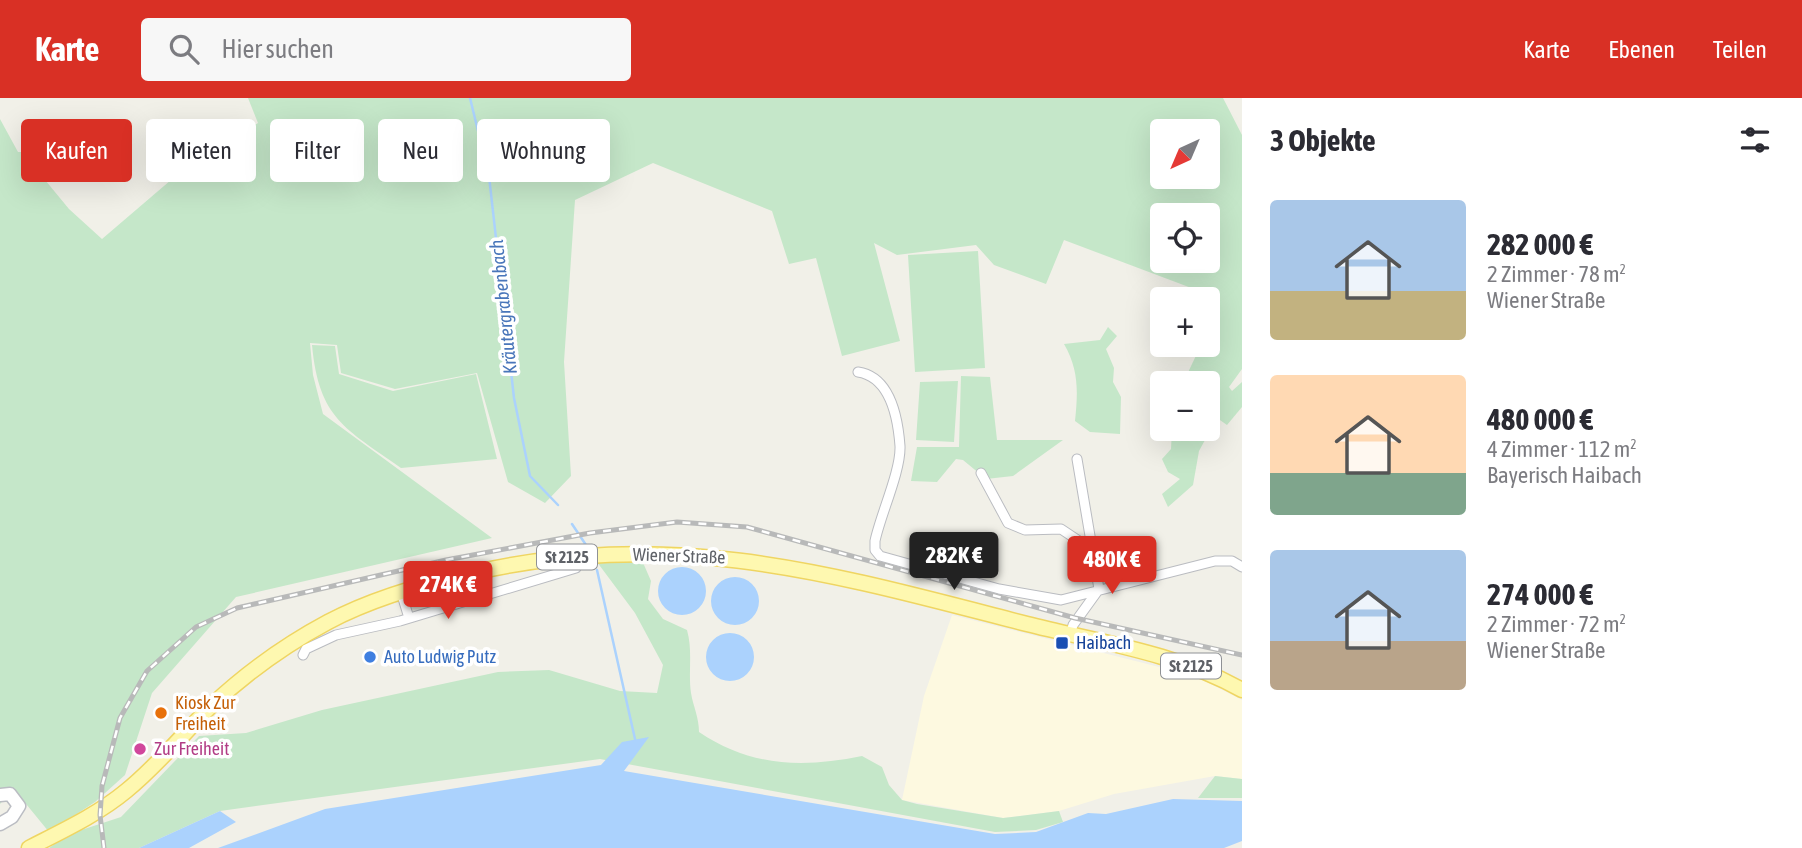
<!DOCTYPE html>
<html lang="de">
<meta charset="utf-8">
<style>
body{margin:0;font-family:"Asap Condensed",sans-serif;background:#f7f7f7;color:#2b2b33;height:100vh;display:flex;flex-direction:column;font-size:26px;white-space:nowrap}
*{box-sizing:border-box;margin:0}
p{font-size:23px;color:#7c7c81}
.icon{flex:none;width:38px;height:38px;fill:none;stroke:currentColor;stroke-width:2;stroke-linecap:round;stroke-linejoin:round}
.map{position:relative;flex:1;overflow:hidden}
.details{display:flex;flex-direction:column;background:#fff;width:560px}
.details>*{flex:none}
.guide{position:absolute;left:21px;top:21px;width:665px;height:63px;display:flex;gap:14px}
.needle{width:46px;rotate:224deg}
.controls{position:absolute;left:1150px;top:21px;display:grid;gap:14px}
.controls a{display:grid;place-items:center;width:70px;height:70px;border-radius:7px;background:#fff;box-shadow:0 7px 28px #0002;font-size:35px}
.price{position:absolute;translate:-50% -60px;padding:0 16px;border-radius:7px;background:#d93025;color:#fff;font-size:23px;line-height:46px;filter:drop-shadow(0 2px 4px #0008)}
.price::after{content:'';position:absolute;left:50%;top:42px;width:21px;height:16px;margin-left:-10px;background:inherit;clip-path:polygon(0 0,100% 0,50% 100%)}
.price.current{background:#222;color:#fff}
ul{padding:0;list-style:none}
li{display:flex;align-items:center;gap:21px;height:175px;padding:0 28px}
li span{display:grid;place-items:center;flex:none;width:196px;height:140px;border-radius:7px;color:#555}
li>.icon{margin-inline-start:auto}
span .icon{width:84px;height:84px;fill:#fffc;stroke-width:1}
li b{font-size:30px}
h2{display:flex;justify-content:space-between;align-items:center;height:84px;padding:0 28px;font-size:30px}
.pill{padding:0 24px;border-radius:7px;background:#fff;box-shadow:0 7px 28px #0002;font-size:24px;line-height:63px}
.pill.current{background:#d93025;color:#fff}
header{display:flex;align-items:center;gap:42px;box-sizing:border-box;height:98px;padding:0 35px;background:#d93025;color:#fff}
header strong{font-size:33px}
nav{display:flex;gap:38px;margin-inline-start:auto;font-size:24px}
.search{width:490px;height:63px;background:#f7f7f7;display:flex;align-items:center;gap:18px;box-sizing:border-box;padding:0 24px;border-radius:7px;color:#7c7c81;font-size:26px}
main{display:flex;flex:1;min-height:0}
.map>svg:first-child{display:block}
.commercial{fill:#fdf9e0}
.green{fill:#c5e7c9;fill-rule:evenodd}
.water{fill:#abd2fd}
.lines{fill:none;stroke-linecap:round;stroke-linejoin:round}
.stream{stroke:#abd2fd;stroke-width:2.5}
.street-casing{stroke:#babcc1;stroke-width:11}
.secondary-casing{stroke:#bbbdc3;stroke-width:15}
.primary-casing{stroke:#efd562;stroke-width:17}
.street{stroke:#fff;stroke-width:9}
.secondary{stroke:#fff;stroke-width:12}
.primary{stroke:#fef8b0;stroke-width:14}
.rail-casing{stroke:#b8b9b9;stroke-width:5}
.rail{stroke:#fff;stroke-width:2.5;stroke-dasharray:8;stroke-linecap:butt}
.transit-dot{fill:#1a4fb4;stroke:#fff;stroke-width:2.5}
.shop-dot{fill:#3f7fe0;stroke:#fff;stroke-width:2.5}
.food-dot{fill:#e8710a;stroke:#fff;stroke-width:2.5}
.hotel-dot{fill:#d1479c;stroke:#fff;stroke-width:2.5}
.labels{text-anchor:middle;stroke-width:7;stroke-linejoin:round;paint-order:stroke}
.shield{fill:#fff;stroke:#8f9195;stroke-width:2}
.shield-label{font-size:16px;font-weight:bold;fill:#5f6268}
.street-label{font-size:18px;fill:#5f6268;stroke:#fff}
.transit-label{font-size:18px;fill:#164399;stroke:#fff;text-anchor:start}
.shop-label{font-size:18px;fill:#366cbe;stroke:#fff;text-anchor:start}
.food-label{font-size:18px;fill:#c56008;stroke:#fff;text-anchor:start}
.hotel-label{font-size:18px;fill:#b23c85;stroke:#fff;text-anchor:start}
.water-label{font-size:19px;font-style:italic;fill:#4976ba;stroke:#fff}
</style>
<header>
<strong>Karte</strong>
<div class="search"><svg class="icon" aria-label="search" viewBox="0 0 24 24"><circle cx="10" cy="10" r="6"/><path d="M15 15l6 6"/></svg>Hier suchen</div>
<nav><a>Karte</a><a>Ebenen</a><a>Teilen</a></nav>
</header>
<main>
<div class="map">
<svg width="1242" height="750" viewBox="0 0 1242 750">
<rect width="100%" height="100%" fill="#f1f0e8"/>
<!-- commercial -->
<path class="commercial" d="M952 517 1195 578 1242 602V681L1215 678 1114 696 1059 713 1003 720 902 702 924 598Z"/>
<!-- green -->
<path class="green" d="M248 0H1223L1242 37V271L1229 289 1232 293 1242 284V309L1227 327 1217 320 1199 353 1193 387 1168 409 1162 396 1180 381 1168 374 1162 361 1171 351 1172 331H1208V285H1183L1201 247H1208V201H1202V194L1064 142 1046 186 994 167 976 147 897 157 874 145 900 243 842 258 816 160 789 166 772 113 653 65 575 102 564 264 571 378 545 405 508 384 477 275 395 291 341 275 337 247 310 245 313 277 323 316 492 440 236 499 152 595 125 677 95 704 49 734 13 690 0 706V21L18 54H22L69 111 102 141 185 70 258 25ZM1162 33H1208V79H1162ZM1162 117H1208V163H1162Z
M978 153 985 270 915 274 908 157Z
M1108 229 1117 238 1106 251 1114 270 1113 284 1121 299 1120 336 1090 334 1075 323C1078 294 1079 272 1064 246L1100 242Z
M312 247 335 248 339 276 393 293 476 276 497 361 401 370C345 330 319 321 312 247Z
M961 278 990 279 997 342H1063L1013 378 986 381 963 362 956 361 937 384 911 383 917 349H959Z
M958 283 954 344 916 342 920 284Z
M641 460 651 483 648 501 663 521 687 532C693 553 688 574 691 595 693 608 699 619 699 634 751 669 803 670 862 658L882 669 889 687 902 702 917 706 1003 720 1059 713 1063 724 1036 732 995 734 600 661 220 713 139 750H49L69 736 121 719 199 638 246 635 322 612 498 574 549 572 620 593 657 595 663 567 635 515 597 464Z
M1215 678 1242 681V700H1198Z"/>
<!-- water -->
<path class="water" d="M658 493a24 24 0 1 1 48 0a24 24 0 1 1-48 0Z
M711 503a24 24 0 1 1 48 0a24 24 0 1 1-48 0Z
M706 559a24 24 0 1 1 48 0a24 24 0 1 1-48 0Z
M649 639 624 673 995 736 1036 734 1088 715 1106 716 1173 701 1242 703V743L1224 750H218L325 711 601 667 622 644Z
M220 713 236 724 189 750H139Z"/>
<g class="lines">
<!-- stream -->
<path class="stream" d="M470 0 489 78 514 300 530 378 558 407
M572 426 586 447
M597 472 635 641"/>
<defs>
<path id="street" d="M858 274C891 279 898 321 900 348 901 373 880 418 875 443V452L880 458 999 491 1061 502 1215 463H1232L1242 469
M981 375 1008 425 1025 432 1061 431 1091 451
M401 494 409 520
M1070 537 1073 527 1099 491 1077 361
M303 557 306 551 336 537 400 523 576 470 578 458"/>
<path id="secondary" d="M0 697 10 696 19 708 12 719 0 726"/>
<path id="primary" d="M29 750C62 733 97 717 126 693 157 668 182 637 210 609 246 575 285 547 328 524 373 500 423 486 472 475 675 429 833 476 1027 526 1098 544 1177 555 1242 592"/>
</defs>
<!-- street casing -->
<use href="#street" class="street-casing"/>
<!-- secondary casing -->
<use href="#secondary" class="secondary-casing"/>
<!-- primary casing -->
<use href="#primary" class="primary-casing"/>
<!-- street -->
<use href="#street" class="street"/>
<!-- secondary -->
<use href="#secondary" class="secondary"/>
<!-- primary -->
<use href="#primary" class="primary"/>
<defs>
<path id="rail" d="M104 750 100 717 102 688 120 620 147 573 196 529 237 510 446 462 590 435 677 424 747 429 1075 520 1242 557"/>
</defs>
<!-- rail casing -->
<use href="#rail" class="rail-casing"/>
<!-- rail -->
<use href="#rail" class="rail"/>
</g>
<!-- markers -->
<rect class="transit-dot" x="1055" y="538" width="14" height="14" rx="3.5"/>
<circle class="shop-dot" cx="370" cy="559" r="7"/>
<circle class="food-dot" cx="161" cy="615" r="7"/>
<circle class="hotel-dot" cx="140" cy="651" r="7"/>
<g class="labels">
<!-- shield labels -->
<g class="shield">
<rect x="537" y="446.5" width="60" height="25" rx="5"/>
<rect x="1161" y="555.5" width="60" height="25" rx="5"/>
</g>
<g class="shield-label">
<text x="567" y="465">St 2125</text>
<text x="1191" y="574">St 2125</text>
</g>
<!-- street labels -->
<g class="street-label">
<text transform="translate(679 458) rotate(2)" y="6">Wiener Straße</text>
</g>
<!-- transit labels -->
<g class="transit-label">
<text x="1076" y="551">Haibach</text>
</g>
<!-- shop labels -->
<g class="shop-label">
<text x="384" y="565">Auto Ludwig Putz</text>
</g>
<!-- food labels -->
<g class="food-label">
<text x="175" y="611">Kiosk Zur<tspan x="175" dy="21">Freiheit</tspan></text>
</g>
<!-- hotel labels -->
<g class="hotel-label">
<text x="154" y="657">Zur Freiheit</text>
</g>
<!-- water labels -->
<g class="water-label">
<text transform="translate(503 209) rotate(-96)" y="7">Kräutergrabenbach</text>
</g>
</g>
</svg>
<div class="controls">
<a><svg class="needle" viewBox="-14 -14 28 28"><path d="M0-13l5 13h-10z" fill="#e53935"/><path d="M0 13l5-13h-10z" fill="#7c7c81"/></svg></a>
<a><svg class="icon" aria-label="locate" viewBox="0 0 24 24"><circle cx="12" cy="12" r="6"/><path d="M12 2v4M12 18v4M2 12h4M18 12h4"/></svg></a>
<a>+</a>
<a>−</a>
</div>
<b class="price current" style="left:954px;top:494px">282K €</b>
<b class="price" style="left:1112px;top:498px">480K €</b>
<b class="price" style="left:448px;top:523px">274K €</b>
<div class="guide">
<a class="pill current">Kaufen</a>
<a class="pill">Mieten</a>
<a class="pill">Filter</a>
<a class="pill">Neu</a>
<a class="pill">Wohnung</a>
</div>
</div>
<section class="details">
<h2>3 Objekte<svg class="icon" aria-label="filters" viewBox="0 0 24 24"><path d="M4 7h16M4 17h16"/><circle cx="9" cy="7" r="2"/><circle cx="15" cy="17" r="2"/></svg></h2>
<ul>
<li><span style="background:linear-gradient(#a9c7e8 65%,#c2b280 0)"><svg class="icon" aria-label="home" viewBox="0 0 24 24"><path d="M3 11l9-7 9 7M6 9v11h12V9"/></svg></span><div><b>282 000 €</b><p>2 Zimmer · 78 m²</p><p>Wiener Straße</p></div></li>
<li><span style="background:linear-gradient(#ffd9b3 70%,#7fa58c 0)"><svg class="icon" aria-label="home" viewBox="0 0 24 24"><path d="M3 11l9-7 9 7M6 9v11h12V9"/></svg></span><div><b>480 000 €</b><p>4 Zimmer · 112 m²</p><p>Bayerisch Haibach</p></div></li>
<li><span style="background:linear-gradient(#a9c7e8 65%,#b9a48a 0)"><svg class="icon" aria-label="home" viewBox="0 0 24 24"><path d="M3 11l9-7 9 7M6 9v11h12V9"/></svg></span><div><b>274 000 €</b><p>2 Zimmer · 72 m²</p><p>Wiener Straße</p></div></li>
</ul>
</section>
</main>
